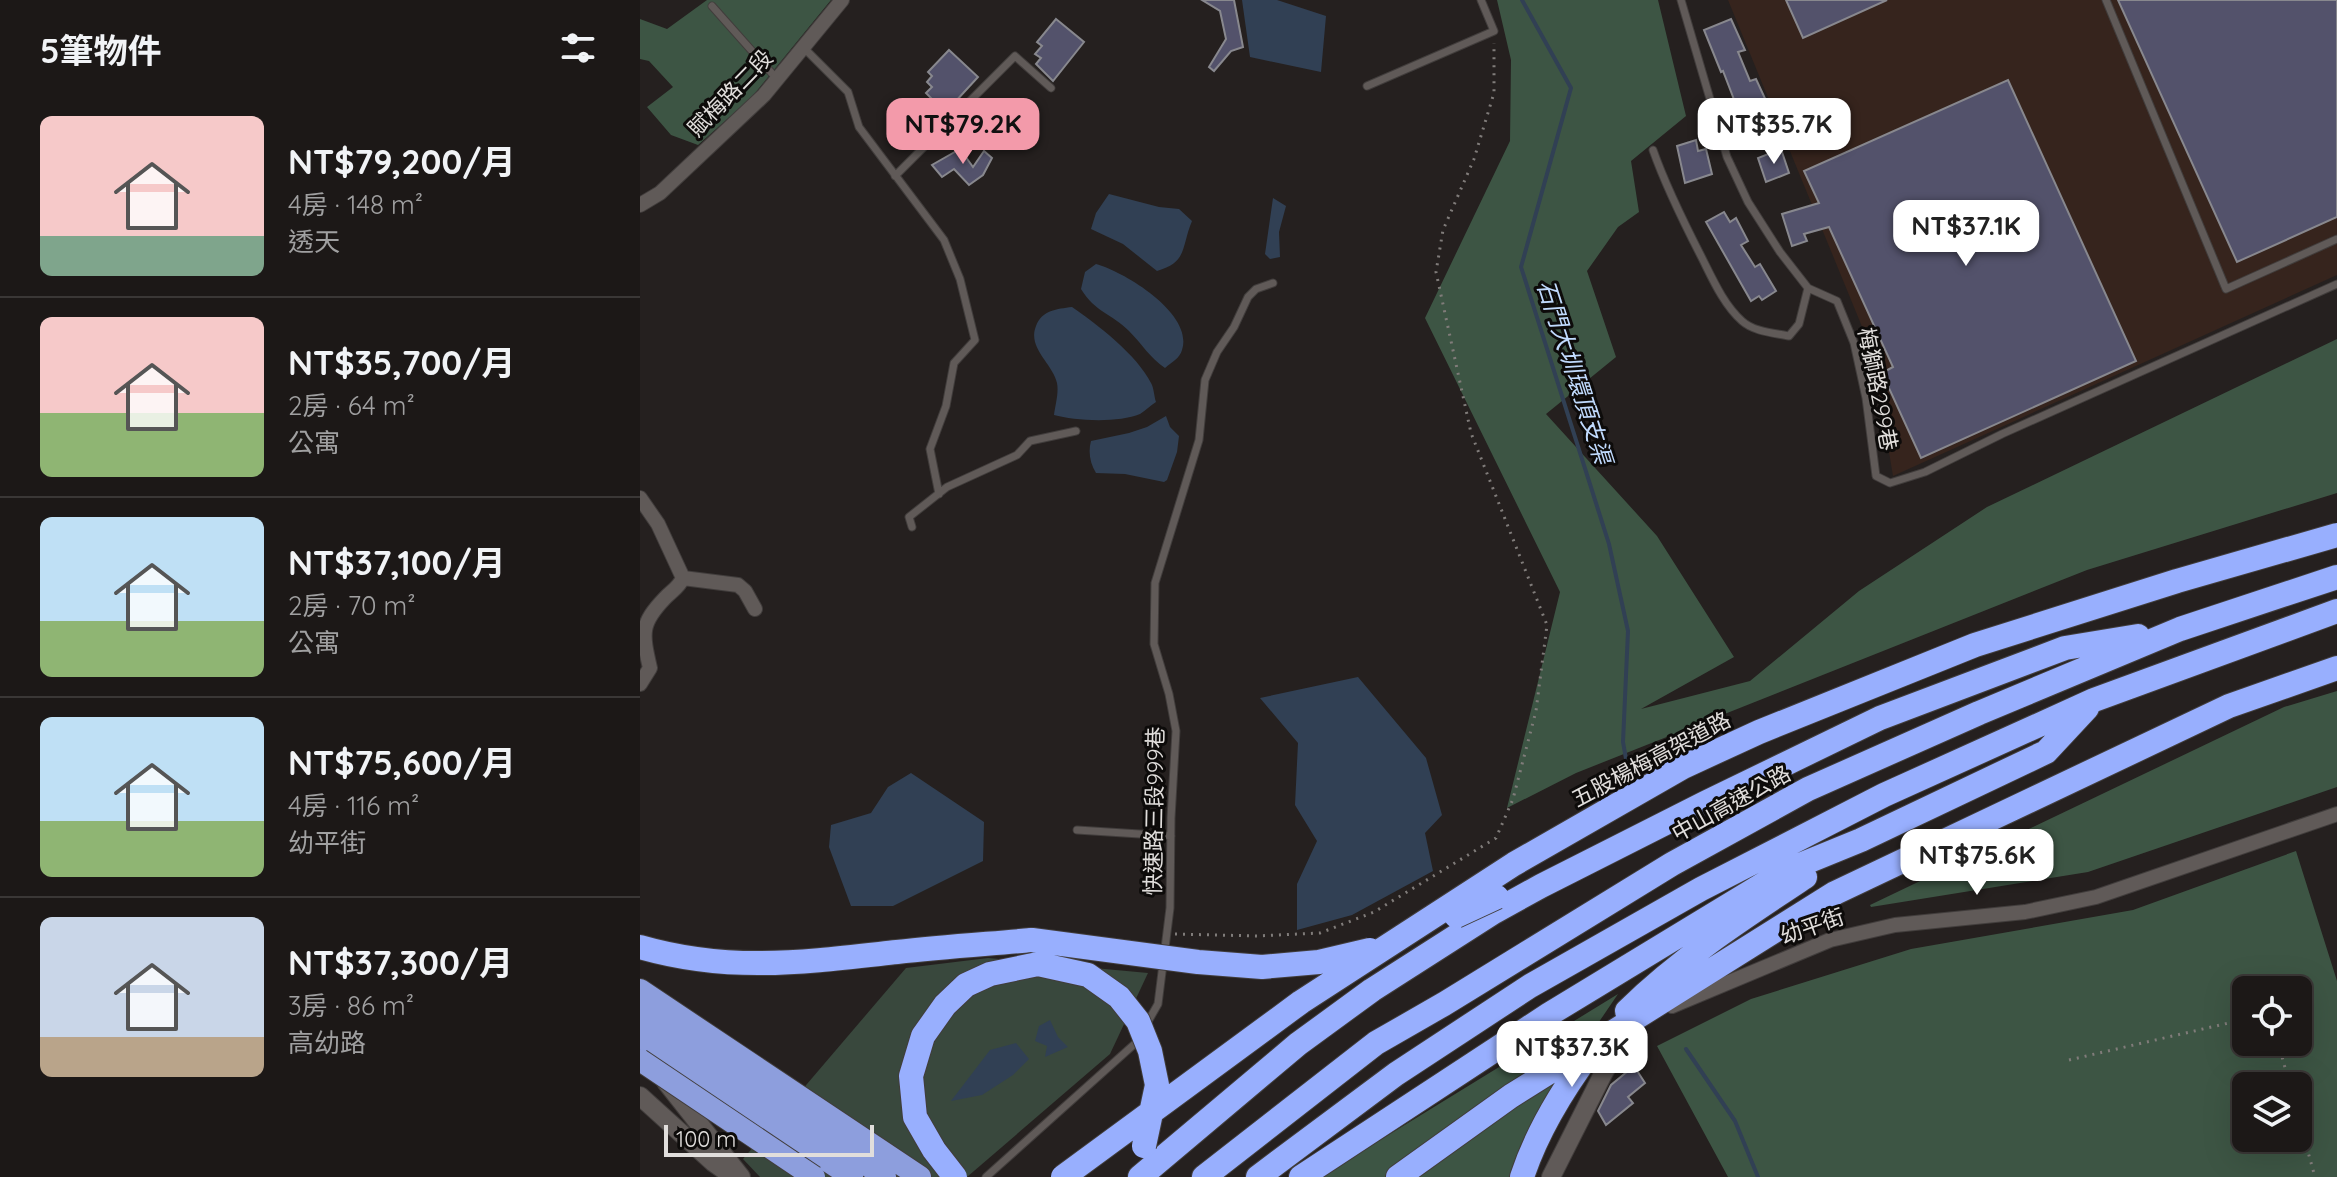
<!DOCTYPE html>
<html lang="zh-TW">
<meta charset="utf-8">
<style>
body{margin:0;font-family:Quicksand,"Noto Sans TC",sans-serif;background:#252120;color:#f1f3f6;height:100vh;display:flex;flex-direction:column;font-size:30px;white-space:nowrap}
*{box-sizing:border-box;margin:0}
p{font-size:26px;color:#a0a0a1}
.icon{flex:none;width:44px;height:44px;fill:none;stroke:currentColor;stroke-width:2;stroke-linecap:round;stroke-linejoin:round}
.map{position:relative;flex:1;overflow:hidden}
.panel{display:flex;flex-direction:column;background:#1c1817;width:640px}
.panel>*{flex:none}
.fabs{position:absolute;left:1592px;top:976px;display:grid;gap:16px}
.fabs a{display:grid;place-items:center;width:80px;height:80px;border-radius:12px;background:#1c1817;box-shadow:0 8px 32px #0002,0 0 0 2px #3a3736;font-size:40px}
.scale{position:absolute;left:24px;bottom:20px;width:210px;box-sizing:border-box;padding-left:8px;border:4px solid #e1dedc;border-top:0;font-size:22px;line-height:28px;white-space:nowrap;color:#e1dedc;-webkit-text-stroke:6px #0d0b0a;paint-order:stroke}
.price{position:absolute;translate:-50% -68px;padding:0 18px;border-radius:16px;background:#fff;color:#222;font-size:26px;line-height:52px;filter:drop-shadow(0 2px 4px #0008)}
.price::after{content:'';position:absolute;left:50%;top:48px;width:24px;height:18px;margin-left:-12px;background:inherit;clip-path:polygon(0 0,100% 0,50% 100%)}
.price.active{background:#f39aaa;color:#111}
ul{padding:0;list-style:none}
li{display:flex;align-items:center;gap:24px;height:200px;padding:0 40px}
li+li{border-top:2px solid #3a3736}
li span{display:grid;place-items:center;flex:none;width:224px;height:160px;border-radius:12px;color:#555}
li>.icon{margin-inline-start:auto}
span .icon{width:96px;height:96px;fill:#fffc;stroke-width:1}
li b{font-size:34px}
h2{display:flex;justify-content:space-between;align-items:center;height:96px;padding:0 40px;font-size:34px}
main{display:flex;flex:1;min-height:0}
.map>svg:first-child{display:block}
.industrial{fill:#36241d}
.green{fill:#39483d}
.forest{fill:#3d5544;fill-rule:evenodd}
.water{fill:#314054}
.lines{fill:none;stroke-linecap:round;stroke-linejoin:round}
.stream{stroke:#314054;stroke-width:4}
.building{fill:#53526b;stroke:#88888e;stroke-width:2}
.service-casing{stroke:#413d3c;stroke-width:9}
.minor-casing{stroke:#413d3c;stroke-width:16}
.tertiary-casing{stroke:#413d3c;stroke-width:20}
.trunk-casing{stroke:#413d3c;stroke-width:24}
.motorway-casing{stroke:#413d3c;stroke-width:26}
.path{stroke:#807c7a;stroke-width:3;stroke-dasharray:2 6;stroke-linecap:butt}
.service{stroke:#605a58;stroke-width:7}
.minor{stroke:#605a58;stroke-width:14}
.tertiary{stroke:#605a58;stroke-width:18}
.trunk{stroke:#8d9edd;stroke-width:22}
.motorway{stroke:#98affe;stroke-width:24}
.trunk-bridge-casing{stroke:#413d3c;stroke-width:24;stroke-linecap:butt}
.motorway-bridge-casing{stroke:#413d3c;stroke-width:26;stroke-linecap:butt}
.trunk-bridge{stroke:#8d9edd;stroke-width:22}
.motorway-bridge{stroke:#98affe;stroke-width:24}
.labels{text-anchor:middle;stroke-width:6;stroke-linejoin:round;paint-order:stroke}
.street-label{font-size:22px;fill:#e1dedc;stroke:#0d0b0a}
.water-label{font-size:24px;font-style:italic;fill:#c0dafd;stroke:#0d0b0a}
</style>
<main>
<section class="panel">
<h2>5筆物件<svg class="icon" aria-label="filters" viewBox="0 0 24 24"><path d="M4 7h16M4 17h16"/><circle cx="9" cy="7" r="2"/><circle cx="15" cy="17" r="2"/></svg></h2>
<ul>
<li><span style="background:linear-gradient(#f6c9c9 75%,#7fa58c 0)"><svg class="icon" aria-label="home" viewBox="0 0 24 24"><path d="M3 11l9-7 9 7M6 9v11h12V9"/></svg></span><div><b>NT$79,200/月</b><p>4房 · 148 m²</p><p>透天</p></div></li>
<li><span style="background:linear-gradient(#f6c9c9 60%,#8fb573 0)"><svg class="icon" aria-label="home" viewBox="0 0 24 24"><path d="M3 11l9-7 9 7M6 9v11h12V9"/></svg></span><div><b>NT$35,700/月</b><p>2房 · 64 m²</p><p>公寓</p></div></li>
<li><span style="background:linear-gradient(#bfe0f5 65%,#8fb573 0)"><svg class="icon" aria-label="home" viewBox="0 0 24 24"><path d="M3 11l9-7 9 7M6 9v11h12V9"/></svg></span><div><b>NT$37,100/月</b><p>2房 · 70 m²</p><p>公寓</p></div></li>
<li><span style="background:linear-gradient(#bfe0f5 65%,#8fb573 0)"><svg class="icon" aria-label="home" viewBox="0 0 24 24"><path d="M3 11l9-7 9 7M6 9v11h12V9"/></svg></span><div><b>NT$75,600/月</b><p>4房 · 116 m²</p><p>幼平街</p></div></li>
<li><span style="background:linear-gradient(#c9d6e8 75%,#b9a48a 0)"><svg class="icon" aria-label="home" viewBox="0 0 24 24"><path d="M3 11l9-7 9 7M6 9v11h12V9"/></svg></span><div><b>NT$37,300/月</b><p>3房 · 86 m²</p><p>高幼路</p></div></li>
</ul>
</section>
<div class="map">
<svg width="1697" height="1177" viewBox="0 0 1697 1177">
<rect width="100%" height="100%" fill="#25201f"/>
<!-- industrial -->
<path class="industrial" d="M1088 0H1697V275L1253 476 1232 351Z"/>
<!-- green -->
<path class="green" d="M348 958 508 973 470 1054 327 1177H120L103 1159 266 968Z"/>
<!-- forest -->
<path class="forest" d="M67 0H191L111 98 58 145 31 135 7 107 33 87 9 61 0 59V19L27 29Z
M857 0H1018L1046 116 991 161 999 212 978 227 947 271 976 357 906 414 1017 536 1094 657 1001 709 1110 681 1219 591 1347 507 1697 339V493L1447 570 936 773 867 808 920 592 785 318 870 141 871 60Z
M1697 691V787L1448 872 1231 907 1230 905 1644 707Z
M1656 851 1697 981V1177H1088L1017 1046 1111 999 1271 949 1493 910ZM1606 990H1658V1042H1606ZM1606 1086H1658V1138H1606Z
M978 994 899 1110 874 1177H680Z"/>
<!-- water -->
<path class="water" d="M602 0H637L686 16 681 72 610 57Z
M386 112 394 120 382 138 359 142 346 140 343 132C356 114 365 114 386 112Z
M469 194 519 207 539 209 552 221C541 247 548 262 517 271L483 244 451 229 456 213Z
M633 198 646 206 639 232 640 257 630 259 625 254Z
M456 264C485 272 554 314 542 350 540 358 532 362 525 368 510 358 502 344 489 331 472 314 455 312 441 289L445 272Z
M432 307C458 325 497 355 511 383 514 388 514 396 516 402 511 405 505 411 500 414 479 423 435 421 414 415 415 406 419 393 417 383 413 364 387 348 396 326 402 310 417 309 432 307Z
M526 416 530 427 539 436 537 452 527 480 524 482 485 474 456 473C450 463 448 452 451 441L489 433 507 427Z
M718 677 786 758 802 815 785 833 793 871 712 915 657 930V884L677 841 655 805 658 743 620 698Z
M271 773 344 822 343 861 253 906H211L189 847 191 825 231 813 248 787Z
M410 1020 418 1037 428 1047 405 1057 407 1046 395 1041 399 1026Z
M376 1043 389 1059 373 1075 342 1095 311 1101 350 1050Z"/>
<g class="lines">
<!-- stream -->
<path class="stream" d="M882 0 931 88 881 267 969 544 988 631 983 742 988 770
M1046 1049 1095 1121 1118 1177"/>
</g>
<!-- building -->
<path class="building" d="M562 0H594L603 47 591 51 574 71 569 67 586 39 580 11Z
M1146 0H1247L1163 38Z
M1478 0H1697V217L1597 262Z
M416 19 444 42 413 81 396 64 401 58 395 54 402 46 397 42Z
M1091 19 1105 50 1098 52 1110 81 1116 79 1128 105 1116 110 1119 117 1106 122 1103 113 1100 115 1083 71 1081 72 1064 30Z
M309 50 338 77 303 115 289 103 292 99 286 93 292 87 287 82 292 76 288 72Z
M1368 80 1496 361 1281 458 1242 373 1253 367 1189 227 1164 234 1167 241 1152 246 1142 214 1179 203 1164 171Z
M1056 140 1058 151 1066 149 1072 174 1045 183 1037 146Z
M320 149 333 167 344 151 352 158 343 175 329 185 314 169 302 177 292 165Z
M1141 149 1149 173 1126 182 1118 158Z
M1084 212 1090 222 1096 218 1108 241 1101 245 1115 267 1120 264 1136 291 1122 300 1119 296 1111 301 1066 222Z
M994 1066 1005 1083 988 1097 993 1103 966 1125 958 1111 971 1085Z"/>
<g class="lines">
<defs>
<path id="service" d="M1041 0 1087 157 1108 202 1140 252 1168 288 1197 301 1214 343 1226 398 1236 476 1250 483 1285 472 1362 434 1697 284
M1466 0 1586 289 1697 239
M72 6 137 79
M164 48 208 92 219 127 304 240 320 279 335 340 314 363 306 406 290 449 299 494
M727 86 854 31 841 0
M1013 150C1026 187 1044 223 1062 258 1073 280 1084 305 1102 321 1114 332 1135 333 1149 336L1159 324 1168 288
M255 176 375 56 411 88
M272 527 269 517 307 487 377 455 390 441 436 431
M437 830 531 836
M506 1025 518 1004 530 908 531 818 536 731 529 694 514 644 515 583 559 440 565 380 577 352 594 327 608 297 616 289 633 283
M346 1177 499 1040"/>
<path id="minor" d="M0 205 20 193 124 95 202 0
M0 498 18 524 43 578 98 585 105 591 115 609
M0 684 10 668C2 633 0 624 25 598 32 591 39 587 43 578
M1032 1006 1190 940 1255 925 1385 912 1456 897 1697 814"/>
<path id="tertiary" d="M26 1082 101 1177
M0 1096 74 1163 94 1177
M911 1177 963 1074 994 1022"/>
<path id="trunk" d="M0 990 280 1177
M0 1014 245 1177
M0 1036 212 1177"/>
<path id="motorway" d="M0 947C90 973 166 962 257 952 302 947 347 944 392 940
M987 1011C1040 959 1103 918 1165 877
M500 1177 658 1044 732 990 854 912 901 886 1065 803 1240 718 1425 648 1498 636
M564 1177 736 1043 804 1004 1032 864 1168 789 1339 713 1540 629 1697 577
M618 1177 756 1074 890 986 1061 889 1244 795 1454 700 1697 611
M661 1177 908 1015 1145 871 1221 840 1406 752 1447 708
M758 1177 871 1096 1195 893 1589 706 1697 668
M882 1177C897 1131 923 1089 952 1050"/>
</defs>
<!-- service casing -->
<use href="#service" class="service-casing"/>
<!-- minor casing -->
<use href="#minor" class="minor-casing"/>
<!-- tertiary casing -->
<use href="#tertiary" class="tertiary-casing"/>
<!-- trunk casing -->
<use href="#trunk" class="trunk-casing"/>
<!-- motorway casing -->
<use href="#motorway" class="motorway-casing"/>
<!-- path -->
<path class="path" d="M535 934 617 936 680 933 734 912 856 838 873 799 896 711 907 625 831 433 796 272 803 230 834 159 854 93V43
M1638 1042 1650 1086
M1429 1060 1606 1019
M1658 1116 1675 1177"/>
<!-- service -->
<use href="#service" class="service"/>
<!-- minor -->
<use href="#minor" class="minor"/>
<!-- tertiary -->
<use href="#tertiary" class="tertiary"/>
<!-- trunk -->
<use href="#trunk" class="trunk"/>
<!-- motorway -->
<use href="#motorway" class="motorway"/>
<defs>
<path id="trunk-bridge" d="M0 1060 174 1177"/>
<path id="motorway-bridge" d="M816 916 857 897
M392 940 558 962 622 967 679 962 730 950
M315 1177 294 1150 275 1117 271 1076 283 1036 305 1005 326 985 350 974 398 964 448 975 479 997 498 1021 510 1051 517 1085 504 1146
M423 1177 661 1002 874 864 1043 767 1119 732 1335 645 1537 581 1697 535"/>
</defs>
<!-- trunk-bridge casing -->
<use href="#trunk-bridge" class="trunk-bridge-casing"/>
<!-- motorway-bridge casing -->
<use href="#motorway-bridge" class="motorway-bridge-casing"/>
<!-- trunk-bridge -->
<use href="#trunk-bridge" class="trunk-bridge"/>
<!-- motorway-bridge -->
<use href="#motorway-bridge" class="motorway-bridge"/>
</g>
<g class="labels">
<!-- street labels -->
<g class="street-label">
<text transform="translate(90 93) rotate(-46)" y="8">賦梅路二段</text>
<text transform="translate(1238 389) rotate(79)" y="8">梅獅路299巷</text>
<text transform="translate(1011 759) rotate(-28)" y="8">五股楊梅高架道路</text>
<text transform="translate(1091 803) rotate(-29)" y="8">中山高速公路</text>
<text transform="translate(514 811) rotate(-89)" y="8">快速路三段999巷</text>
<text transform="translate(1172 926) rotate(-19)" y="8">幼平街</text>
</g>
<!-- water labels -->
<g class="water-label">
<text transform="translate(934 372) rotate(72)" y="8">石門大圳環頂支渠</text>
</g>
</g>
</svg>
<div class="fabs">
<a><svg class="icon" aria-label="locate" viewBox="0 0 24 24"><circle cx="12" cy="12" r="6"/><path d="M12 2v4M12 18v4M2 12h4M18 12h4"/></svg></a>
<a><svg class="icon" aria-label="layers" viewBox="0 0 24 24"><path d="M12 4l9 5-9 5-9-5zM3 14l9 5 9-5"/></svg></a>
</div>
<div class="scale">100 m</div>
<b class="price active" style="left:323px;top:166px">NT$79.2K</b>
<b class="price" style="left:1134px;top:166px">NT$35.7K</b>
<b class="price" style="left:1326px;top:268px">NT$37.1K</b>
<b class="price" style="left:1337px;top:897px">NT$75.6K</b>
<b class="price" style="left:932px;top:1089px">NT$37.3K</b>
</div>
</main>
